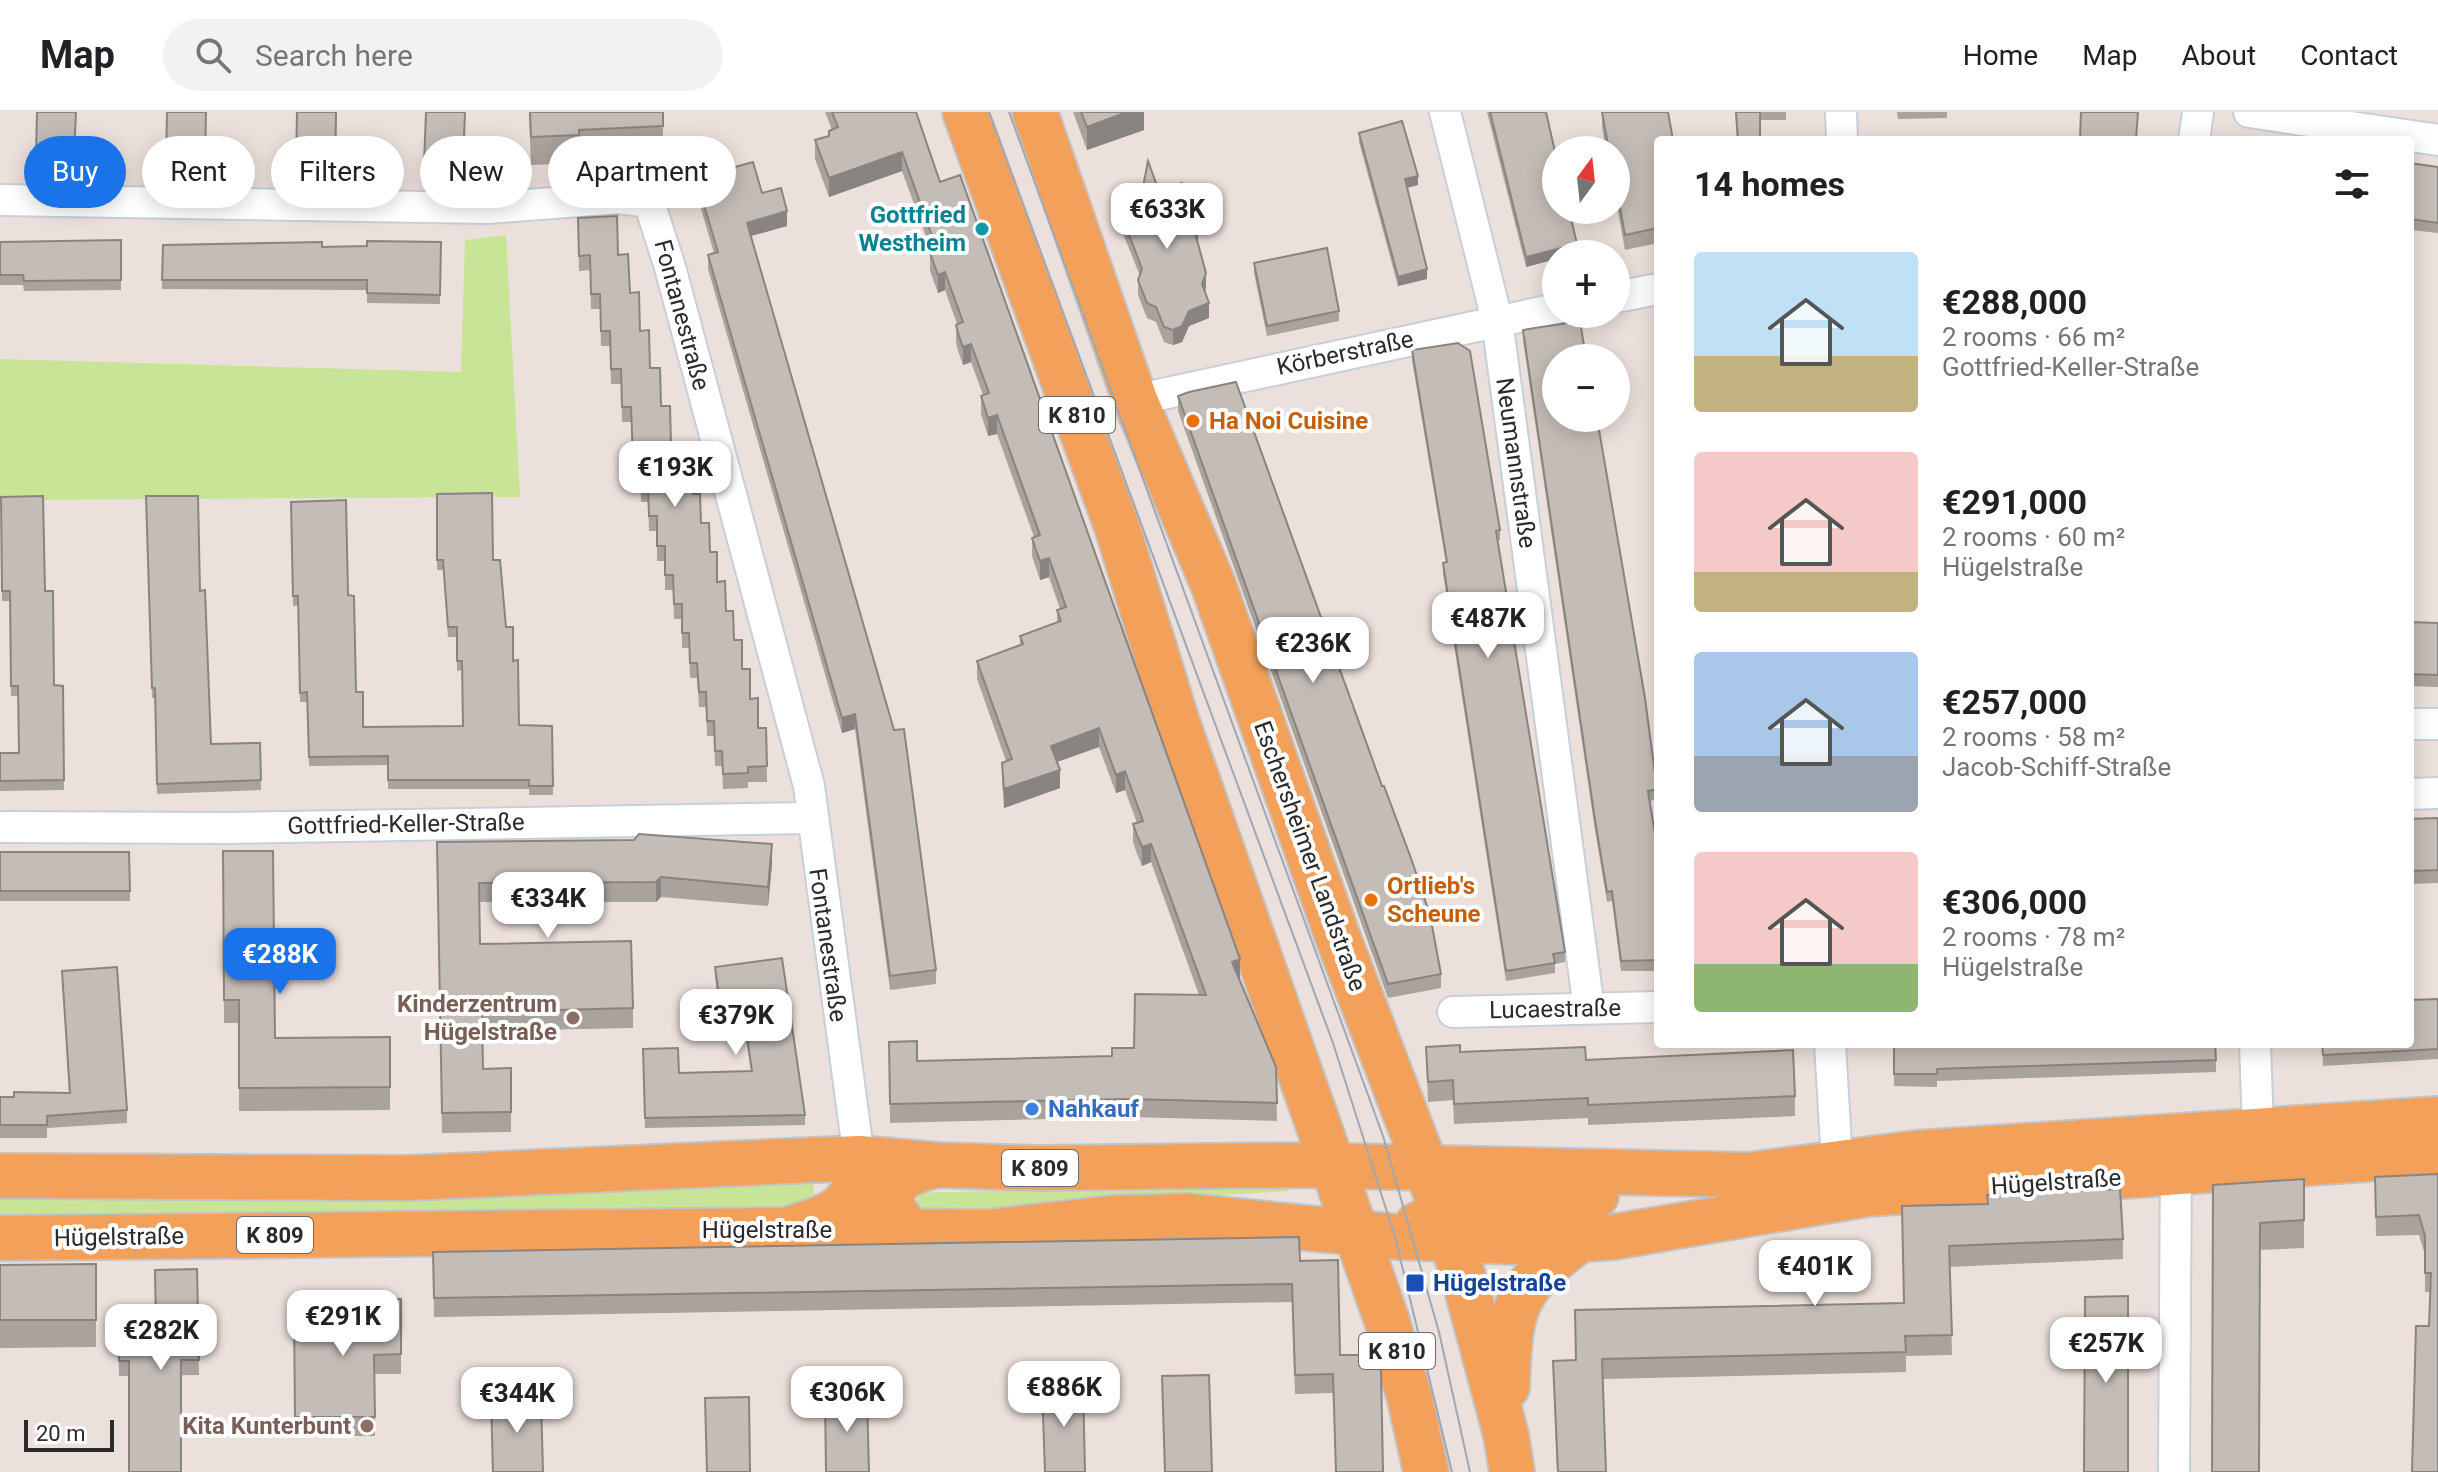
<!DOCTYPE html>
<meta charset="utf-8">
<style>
body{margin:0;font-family:Roboto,sans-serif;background:#f2f2f2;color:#202124;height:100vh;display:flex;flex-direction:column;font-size:30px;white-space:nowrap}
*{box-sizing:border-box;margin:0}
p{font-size:26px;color:#757577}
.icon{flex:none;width:44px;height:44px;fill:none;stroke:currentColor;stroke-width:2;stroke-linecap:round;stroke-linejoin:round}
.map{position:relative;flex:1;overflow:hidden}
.drawer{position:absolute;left:1654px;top:24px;width:760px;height:912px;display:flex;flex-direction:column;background:#fff;border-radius:8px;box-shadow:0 4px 20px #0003}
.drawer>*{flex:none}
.guide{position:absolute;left:24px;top:24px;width:760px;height:72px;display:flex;gap:16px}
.needle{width:52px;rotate:15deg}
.tools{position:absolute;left:1542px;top:24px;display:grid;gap:16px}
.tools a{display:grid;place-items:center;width:88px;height:88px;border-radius:50%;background:#fff;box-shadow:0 4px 20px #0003;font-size:40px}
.scale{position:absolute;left:24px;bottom:20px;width:90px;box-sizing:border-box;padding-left:8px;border:4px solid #2a2a2a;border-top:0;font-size:22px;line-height:28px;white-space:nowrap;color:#2a2a2a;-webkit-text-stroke:6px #fff;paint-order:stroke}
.price{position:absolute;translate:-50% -68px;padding:0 18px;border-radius:16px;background:#fff;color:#222;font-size:26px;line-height:52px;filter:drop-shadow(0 2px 4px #0008)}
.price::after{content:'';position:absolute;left:50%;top:48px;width:24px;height:18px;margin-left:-12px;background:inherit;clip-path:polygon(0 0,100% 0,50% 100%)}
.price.on{background:#1a73e8;color:#fff}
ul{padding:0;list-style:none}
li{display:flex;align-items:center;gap:24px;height:200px;padding:0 40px}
li span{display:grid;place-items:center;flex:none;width:224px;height:160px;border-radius:8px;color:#555}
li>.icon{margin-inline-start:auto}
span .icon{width:96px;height:96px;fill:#fffc;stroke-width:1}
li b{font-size:34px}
h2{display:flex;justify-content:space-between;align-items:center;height:96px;padding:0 40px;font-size:34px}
.chip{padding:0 28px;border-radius:36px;background:#fff;box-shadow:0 4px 20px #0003;font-size:28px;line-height:72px}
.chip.on{background:#1a73e8;color:#fff}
header{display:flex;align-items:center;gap:48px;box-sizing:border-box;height:112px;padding:0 40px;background:#fff;border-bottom:2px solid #e0e0e0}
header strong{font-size:38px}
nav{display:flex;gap:44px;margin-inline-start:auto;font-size:28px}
.search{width:560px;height:72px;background:#f2f2f2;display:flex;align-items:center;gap:20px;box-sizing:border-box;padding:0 28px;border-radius:44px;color:#757577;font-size:30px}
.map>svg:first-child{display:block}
.green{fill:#c8e497}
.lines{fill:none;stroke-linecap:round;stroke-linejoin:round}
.street-casing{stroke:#c7cfd8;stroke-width:34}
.primary-casing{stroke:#c3c3c3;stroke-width:48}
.street{stroke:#fff;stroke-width:30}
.primary{stroke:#f3a15a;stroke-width:44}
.tram{stroke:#9ea8b5;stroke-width:2}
.wall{fill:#a9a29d}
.shaded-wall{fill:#898480}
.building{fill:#c4bcb7;stroke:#898480;stroke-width:2}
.culture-dot{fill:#0f9aa8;stroke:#fff;stroke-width:3}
.food-dot{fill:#e8710a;stroke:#fff;stroke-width:3}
.education-dot{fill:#8d6e63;stroke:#fff;stroke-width:3}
.shop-dot{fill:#3f7fe0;stroke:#fff;stroke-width:3}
.transit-dot{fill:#1a4fb4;stroke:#fff;stroke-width:3}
.labels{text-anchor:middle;stroke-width:8;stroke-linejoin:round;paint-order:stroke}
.shield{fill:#fff;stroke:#6a6a6a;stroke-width:2}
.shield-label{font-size:22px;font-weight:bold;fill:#2a2a2a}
.culture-label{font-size:24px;font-weight:bold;fill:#0d838f;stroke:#fff;text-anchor:end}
.street-label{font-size:24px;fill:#2a2a2a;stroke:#fff}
.food-label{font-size:24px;font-weight:bold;fill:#c56008;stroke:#fff;text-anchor:start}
.education-label{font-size:24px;font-weight:bold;fill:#785e54;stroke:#fff;text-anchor:end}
.shop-label{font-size:24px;font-weight:bold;fill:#366cbe;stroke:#fff;text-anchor:start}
.transit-label{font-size:24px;font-weight:bold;fill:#164399;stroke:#fff;text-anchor:start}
</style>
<header>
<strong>Map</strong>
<div class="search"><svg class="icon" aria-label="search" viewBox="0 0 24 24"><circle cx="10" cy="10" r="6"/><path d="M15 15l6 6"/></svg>Search here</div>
<nav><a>Home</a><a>Map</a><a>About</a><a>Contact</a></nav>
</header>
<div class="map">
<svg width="2438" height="1360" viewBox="0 0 2438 1360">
<rect width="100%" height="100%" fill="#ece0dc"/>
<!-- green -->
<path class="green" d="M506 123 520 385 0 388V247L461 260 465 128Z
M813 1067 814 1081 805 1093 797 1096 0 1113V1077Z
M1289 1069V1079L918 1102V1081Z"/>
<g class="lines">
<defs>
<path id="street" d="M1445 0 1497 208 1589 897
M1841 0 1842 28
M2249 0 2438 28
M2194 28 2198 0
M0 88 488 96 618 86 649 90 670 155 809 674 859 1046
M1616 185 1658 177
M1135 288 1556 197
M2410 612H2438
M2410 682 2438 681
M0 715 227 716 812 706
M1453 900 1658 895
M1830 932 1837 1050
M2255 932 2258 1017
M2174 1360 2176 1042"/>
<path id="primary" d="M965 0 1117 415 1177 610 1387 1209 1410 1287 1426 1360
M1035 0 1135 288 1213 472 1337 823 1443 1100 1467 1177 1506 1323 1512 1360
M0 1064 408 1066 859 1046 937 1053 1038 1056 1303 1053 1749 1063 1916 1041 2438 1007
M1417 1113 1443 1100 1596 1084
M795 1115C837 1103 858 1092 859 1046
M909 1120 890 1092C892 1064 913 1059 937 1053
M0 1126 788 1118 987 1120 1112 1106 1186 1104 1399 1125 1536 1131 1613 1125 1867 1082 2438 1042
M1507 1275C1510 1196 1512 1178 1578 1129"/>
</defs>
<!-- street casing -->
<use href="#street" class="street-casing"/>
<!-- primary casing -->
<use href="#primary" class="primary-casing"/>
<!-- street -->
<use href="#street" class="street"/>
<!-- primary -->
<use href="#primary" class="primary"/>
<!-- tram -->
<path class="tram" d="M989 0 1333 931 1395 1125 1452 1360
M1009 0 1383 1024 1439 1220 1470 1360"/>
</g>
<!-- wall -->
<path class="wall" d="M37 0H76L74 54 36 53Z
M167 0H206L205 60 166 59Z
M297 0H337L335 61 296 60Z
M426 0H465L463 65 424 63Z
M529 0H663V41L579 45V51L531 53Z
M825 0H916L940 70 1240 866H1239L1276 955 1277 1009 1130 1005 890 1011 889 930 917 949 1112 944 1134 936 1199 883 1151 750 1142 754 1137 742 1133 730V712L1137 711 1125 678 1116 681 1099 635 1057 650 1060 676 1004 696 1002 669V651L1006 649 977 567V549L1020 533V524L1057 511V498L1060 497 1049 465 1040 468 1032 444V426L1034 425 997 322 988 324 981 302V284L983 283 971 250 963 253 959 242 956 231V213L957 212 945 178 938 181 930 159V141H932L902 59 829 85 815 47V28L829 24V19L832 18Z
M1073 0H1144V18L1087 38Z
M1487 0H1546L1577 142H1556V147L1526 155Z
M1602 0 1658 28V131L1625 138 1616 89V38H1606L1602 15Z
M1735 0H1786V8H1760V28H1737Z
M1897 0H1947V6L1898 7Z
M1359 21 1418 73 1407 76 1427 167 1398 174 1359 30Z
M2410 51 2438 55V121L2410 118Z
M696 66 762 81 787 114 751 124 936 858V872L890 878 855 617 842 621 708 157V143L714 141 696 80Z
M1159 79 1198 131H1197L1206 176 1205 179 1209 206 1189 214 1182 230 1173 233 1164 230 1156 210 1147 206 1138 183V168L1140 164 1120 114V99L1140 91Z
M578 106 618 143 671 332 685 352 758 616H766L767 670H748V676L723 677 722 654H715L714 624H707L706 595H699L697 566H690L689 536H682V507H674L673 478H665V449H657V419H649L648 390H641L640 360H633L631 310H622L621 272H611L610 234H601L600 197H591L590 158 579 159Z
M121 128V178L24 179 23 173H0V130Z
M441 130 440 192 367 191V178L162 177 163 133 322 135 367 134Z
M1254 151 1339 199V209L1267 224 1254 161Z
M1523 218 1657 677V687L1650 689 1658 741V859H1621L1612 789 1607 790 1595 718 1523 228Z
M1412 238 1500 418V428H1497L1565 840V850L1555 852V861L1506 869 1450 507 1443 461V451H1446L1412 248Z
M1178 284 1441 862V876L1388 886 1178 299Z
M437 382 493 448 513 549 519 613 552 614 553 683H529V677H388V653L309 654 307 590H300L298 494H293L291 390 348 483 356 580 363 615 463 614 462 558 457 559V525H448L443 458H437Z
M146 384 200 479 211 632 260 631 261 678 157 682 155 586H152Z
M1 385 45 479 54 573 63 574 64 678 0 679V641H19L18 584H11L10 489H2Z
M2410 510 2438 511V575L2410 574Z
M2438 706V771L2411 772 2410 707Z
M437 730 772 752 768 794 661 785 656 790H480V832L633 896V916L482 919 483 957 511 956V1020L442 1021Z
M223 739 275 926 390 925V998L239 999V911H224Z
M0 740H129L130 789H0Z
M782 846 805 1003V1013L645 1016 643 937 679 961 751 959 743 908 719 895 715 865V855Z
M62 859 127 998V1011L47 1016V1026H0V985L69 981Z
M2438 887V947L2323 954 2322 932Z
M1894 932 2216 948V960L1937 969V975L1894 974Z
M1426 935 1460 940 1586 948 1795 984V1004L1588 1013V1006L1454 1012 1453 988 1428 990Z
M2438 1062 2430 1180H2425V1143L2419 1123 2376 1124 2375 1065Z
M2304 1067V1136L2260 1138 2213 1073Z
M1902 1114 2123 1127V1147L1950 1155 1952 1243 1906 1244V1260L1603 1267 1606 1360H1557L1553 1249 1575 1248 1904 1191Z
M433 1140 1338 1148 1333 1281 1295 1282 1292 1190 434 1205Z
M96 1152V1235L0 1236V1153Z
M197 1157 199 1263 119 1264 118 1215H156Z
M401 1187V1262H374L375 1324H295L294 1201H359Z"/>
<!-- shaded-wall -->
<path class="shaded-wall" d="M1127 0H1144V18L1087 38V15Z
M902 40V59L829 85V66Z
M1418 64V73L1405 76V67Z
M787 99V114L747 125V111Z
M1198 116V131L1194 132V117Z
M1577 132V142H1556V147L1526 155V145Z
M1427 157V167L1398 174V165Z
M945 160V178L938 181V163Z
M1206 161V176L1202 187V172Z
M1209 191V206L1189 214 1182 230 1173 233V218L1189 199Z
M971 232V250L963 253V235Z
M997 303V322L988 324V306Z
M1049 446V465L1040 468V449Z
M855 602V617L842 621V606Z
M1099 616V635L1051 652V634Z
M1060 658V676L1004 696V677Z
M1125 659V678L1116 681V663Z
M772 732V752L768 794V775Z
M1151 732V750L1142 754V735Z
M661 765V785L656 790V770Z
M1240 847V866L1232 869V850Z"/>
<!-- building -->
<path class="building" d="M37 0H76L74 44 36 43Z
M167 0H206L205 50 166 49Z
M297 0H336L335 52 296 51Z
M426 0H465L463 54 424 53Z
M530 0H663V14L579 18V23L531 25Z
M832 0H916L940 70 960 63 1240 847 1232 850 1276 955 1277 991 1130 987 890 992 889 930 917 929V949L1112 944V936H1134L1135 882 1206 883 1151 732 1142 735 1137 723 1133 712 1143 709 1125 659 1116 663 1099 616 1051 634 1060 658 1004 677 1002 651 1012 647 977 549 1023 532 1020 524 1061 509 1057 498 1066 495 1049 446 1040 449 1036 438 1032 426 1040 423 997 303 988 306 981 284 989 281 971 232 963 235 959 224 956 213 963 210 945 160 938 163 930 141 937 138 902 40 829 66 815 28 829 24V19L838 15Z
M1081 0H1127L1087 15Z
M1490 0H1546L1556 44V98H1569L1577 132 1526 145Z
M1602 0H1668L1673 28H1658V116L1625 123 1616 74V38H1609Z
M1736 0H1760V28H1738Z
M2081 0H2138L2136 28H2080Z
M1402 9 1418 64 1405 67 1427 157 1398 165 1359 21Z
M1148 49 1159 79 1182 71 1198 116 1194 117 1206 161 1202 172 1209 191 1189 199 1182 214 1173 218 1164 215 1156 195 1147 191 1138 168 1142 157 1120 99 1140 91Z
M753 50 762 81 781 76 787 99 747 111 894 618 904 617 936 858 890 864 855 602 842 606 708 143 718 140 696 66Z
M2410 51 2438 55V111L2410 107Z
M617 104 618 143 628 142 630 181 639 180 640 219 649 218 650 256H660L661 294H670L671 332H684L685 352 692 351 693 382H700L701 411H709L710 440H717V470L725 469 726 499H733L734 528H742V557H750V587L758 586V616H766L767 654 748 655V661L723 662 722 639H715L714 609H707L706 580H699L697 551H690L689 521H682V492H674L673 463H665V434H657V404H649L648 375H641L640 345H633L631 295H622L621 257H611L610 219H601L600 182H591L590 143 579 144 578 106Z
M121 128V168L24 169 23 163H0V130Z
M367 129 441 130 440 183 367 181V168H162L163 133 322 130V135L367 134Z
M1327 136 1339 199 1267 214 1254 151Z
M1580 209 1586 246H1556V306H1597L1645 586 1657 677 1648 679 1658 741V848L1621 849 1612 779 1607 780 1595 708 1523 218Z
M1458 231 1470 239 1500 418 1496 419 1565 840 1553 842 1555 851 1506 859 1450 497 1443 451 1447 450 1412 238Z
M1236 270 1382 674H1384L1412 749 1430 803 1441 862 1388 872 1178 284 1189 280Z
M492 381 493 448H500L506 515H513V549L518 548 519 613 552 614 553 674H529V668H388V644L309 645 307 580 300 581 298 484H293L291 390 346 388 348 483 354 484 356 580H363V615L463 614 462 549H457V515H448L443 448H437V382Z
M43 384 45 479H53L54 573 63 574 64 668 0 669V641H19L18 574H11L10 479H2L1 385Z
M146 384H198L200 479 205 478 211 632 260 631 261 668 157 672 155 576H152Z
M2410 510 2438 511V563L2410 562Z
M2438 706V758L2411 759 2410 707Z
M639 722 772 732 768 775 661 765 656 770 479 771 480 832 631 829 633 896 482 900 483 957 511 956V1000L442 1001 437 730 634 728Z
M223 739H273L275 926 390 925V975L239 976V888H224Z
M0 740H129L130 779H0Z
M782 846 805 1003 645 1006 643 937 678 936 679 961 752 959 743 898 719 884 715 855Z
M117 855 127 998 47 1004V1013H0V985H14V980L70 981 62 859Z
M2438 887V937L2323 943 2322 932H2410V888Z
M1894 932H2215L2216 948 1937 957V962H1894Z
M1460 933V940L1585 935 1586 948 1793 938 1795 984 1588 993V986L1454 992 1453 968 1428 970 1426 935Z
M2438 1062V1360H2412L2416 1214H2429L2431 1161H2425V1124L2419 1103 2376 1105 2375 1065Z
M2304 1067V1108L2260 1111 2259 1360H2212L2213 1073Z
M2120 1077 2123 1127 1949 1134 1952 1223 1905 1224 1906 1240 1602 1247 1606 1360H1558L1553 1249 1576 1248 1575 1198 1904 1191 1902 1094 1988 1092 1987 1083Z
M1299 1125 1300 1149 1338 1148 1340 1243H1376L1381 1257 1383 1360H1336L1333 1262 1295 1263 1292 1172 434 1186 433 1140Z
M96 1152V1208H0V1153Z
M197 1157 199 1248H181V1360H129V1249H119L118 1215H156L155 1158Z
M2128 1184V1360H2084L2085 1185Z
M359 1187H401V1242L374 1243 375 1305H295L294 1201H359Z
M1209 1263 1212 1360H1165L1162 1264Z
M1083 1274 1085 1360H1045L1042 1275Z
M867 1283 869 1360H826L825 1284Z
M749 1285 750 1360H707L705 1286Z
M541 1286 543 1360H493L491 1287Z"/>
<!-- markers -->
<circle class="culture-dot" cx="982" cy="117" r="8"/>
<g class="food-dot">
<circle cx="1193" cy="309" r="8"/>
<circle cx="1371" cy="788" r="8"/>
</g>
<g class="education-dot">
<circle cx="573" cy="906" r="8"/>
<circle cx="367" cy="1314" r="8"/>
</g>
<circle class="shop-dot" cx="1032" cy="997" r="8"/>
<rect class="transit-dot" x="1405" y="1161" width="20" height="20" rx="4"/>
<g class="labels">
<!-- shield labels -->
<g class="shield">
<rect x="1039" y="285" width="76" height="36" rx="6"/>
<rect x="1002" y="1038" width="76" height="36" rx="6"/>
<rect x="237" y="1105" width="76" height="36" rx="6"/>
<rect x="1359" y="1221" width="76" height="36" rx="6"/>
</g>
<g class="shield-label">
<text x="1077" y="311">K 810</text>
<text x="1040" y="1064">K 809</text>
<text x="275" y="1131">K 809</text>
<text x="1397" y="1247">K 810</text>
</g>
<!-- culture labels -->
<g class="culture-label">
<text x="966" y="111">Gottfried<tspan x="966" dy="28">Westheim</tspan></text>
</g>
<!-- street labels -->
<g class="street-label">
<text transform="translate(682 203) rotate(75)" y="8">Fontanestraße</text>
<text transform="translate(1345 241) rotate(-12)" y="8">Körberstraße</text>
<text transform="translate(1516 351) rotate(82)" y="8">Neumannstraße</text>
<text transform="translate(406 712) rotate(-1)" y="8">Gottfried-Keller-Straße</text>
<text transform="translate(1310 744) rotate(70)" y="8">Eschersheimer Landstraße</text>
<text transform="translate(828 833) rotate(82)" y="8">Fontanestraße</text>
<text transform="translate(1555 897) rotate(-1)" y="8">Lucaestraße</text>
<text transform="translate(2056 1070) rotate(-4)" y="8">Hügelstraße</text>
<text x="767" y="1126">Hügelstraße</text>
<text transform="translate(119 1125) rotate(-1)" y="8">Hügelstraße</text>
</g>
<!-- food labels -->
<g class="food-label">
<text x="1209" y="317">Ha Noi Cuisine</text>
<text x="1387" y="782">Ortlieb's<tspan x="1387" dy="28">Scheune</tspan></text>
</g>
<!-- education labels -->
<g class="education-label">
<text x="557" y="900">Kinderzentrum<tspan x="557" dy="28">Hügelstraße</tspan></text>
<text x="351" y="1322">Kita Kunterbunt</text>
</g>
<!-- shop labels -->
<g class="shop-label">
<text x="1048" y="1005">Nahkauf</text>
</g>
<!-- transit labels -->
<g class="transit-label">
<text x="1433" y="1179">Hügelstraße</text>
</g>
</g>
</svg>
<div class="tools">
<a><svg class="needle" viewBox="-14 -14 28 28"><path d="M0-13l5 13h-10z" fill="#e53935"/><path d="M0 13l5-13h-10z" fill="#757577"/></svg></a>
<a>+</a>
<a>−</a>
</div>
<div class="scale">20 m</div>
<b class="price" style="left:1167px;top:139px">€633K</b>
<b class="price" style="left:675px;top:397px">€193K</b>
<b class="price" style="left:1488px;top:548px">€487K</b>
<b class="price" style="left:1313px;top:573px">€236K</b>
<b class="price" style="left:548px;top:828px">€334K</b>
<b class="price on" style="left:280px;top:884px">€288K</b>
<b class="price" style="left:736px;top:945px">€379K</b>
<b class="price" style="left:1815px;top:1196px">€401K</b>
<b class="price" style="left:343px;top:1246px">€291K</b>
<b class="price" style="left:161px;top:1260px">€282K</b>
<b class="price" style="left:2106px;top:1273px">€257K</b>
<b class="price" style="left:1064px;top:1317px">€886K</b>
<b class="price" style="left:847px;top:1322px">€306K</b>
<b class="price" style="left:517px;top:1323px">€344K</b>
<div class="guide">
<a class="chip on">Buy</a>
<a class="chip">Rent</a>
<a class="chip">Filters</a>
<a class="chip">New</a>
<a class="chip">Apartment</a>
</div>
<section class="drawer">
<h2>14 homes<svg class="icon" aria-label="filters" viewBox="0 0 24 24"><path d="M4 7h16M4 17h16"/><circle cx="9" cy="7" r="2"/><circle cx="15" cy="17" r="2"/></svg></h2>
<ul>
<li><span style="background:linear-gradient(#bfe0f5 65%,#c2b280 0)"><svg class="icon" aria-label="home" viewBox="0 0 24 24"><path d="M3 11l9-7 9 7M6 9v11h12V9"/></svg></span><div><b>€288,000</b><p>2 rooms · 66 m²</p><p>Gottfried-Keller-Straße</p></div></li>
<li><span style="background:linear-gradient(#f6c9c9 75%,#c2b280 0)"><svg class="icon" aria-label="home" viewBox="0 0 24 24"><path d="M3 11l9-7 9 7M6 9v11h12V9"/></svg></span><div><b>€291,000</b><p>2 rooms · 60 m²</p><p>Hügelstraße</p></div></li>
<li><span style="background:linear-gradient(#a9c7e8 65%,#9aa5b1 0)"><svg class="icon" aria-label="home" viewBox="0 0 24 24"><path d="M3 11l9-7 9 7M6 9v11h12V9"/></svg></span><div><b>€257,000</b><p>2 rooms · 58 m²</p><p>Jacob-Schiff-Straße</p></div></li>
<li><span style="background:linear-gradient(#f6c9c9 70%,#8fb573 0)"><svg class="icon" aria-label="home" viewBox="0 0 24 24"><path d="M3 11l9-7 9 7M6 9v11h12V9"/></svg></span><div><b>€306,000</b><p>2 rooms · 78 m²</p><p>Hügelstraße</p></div></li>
</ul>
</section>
</div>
